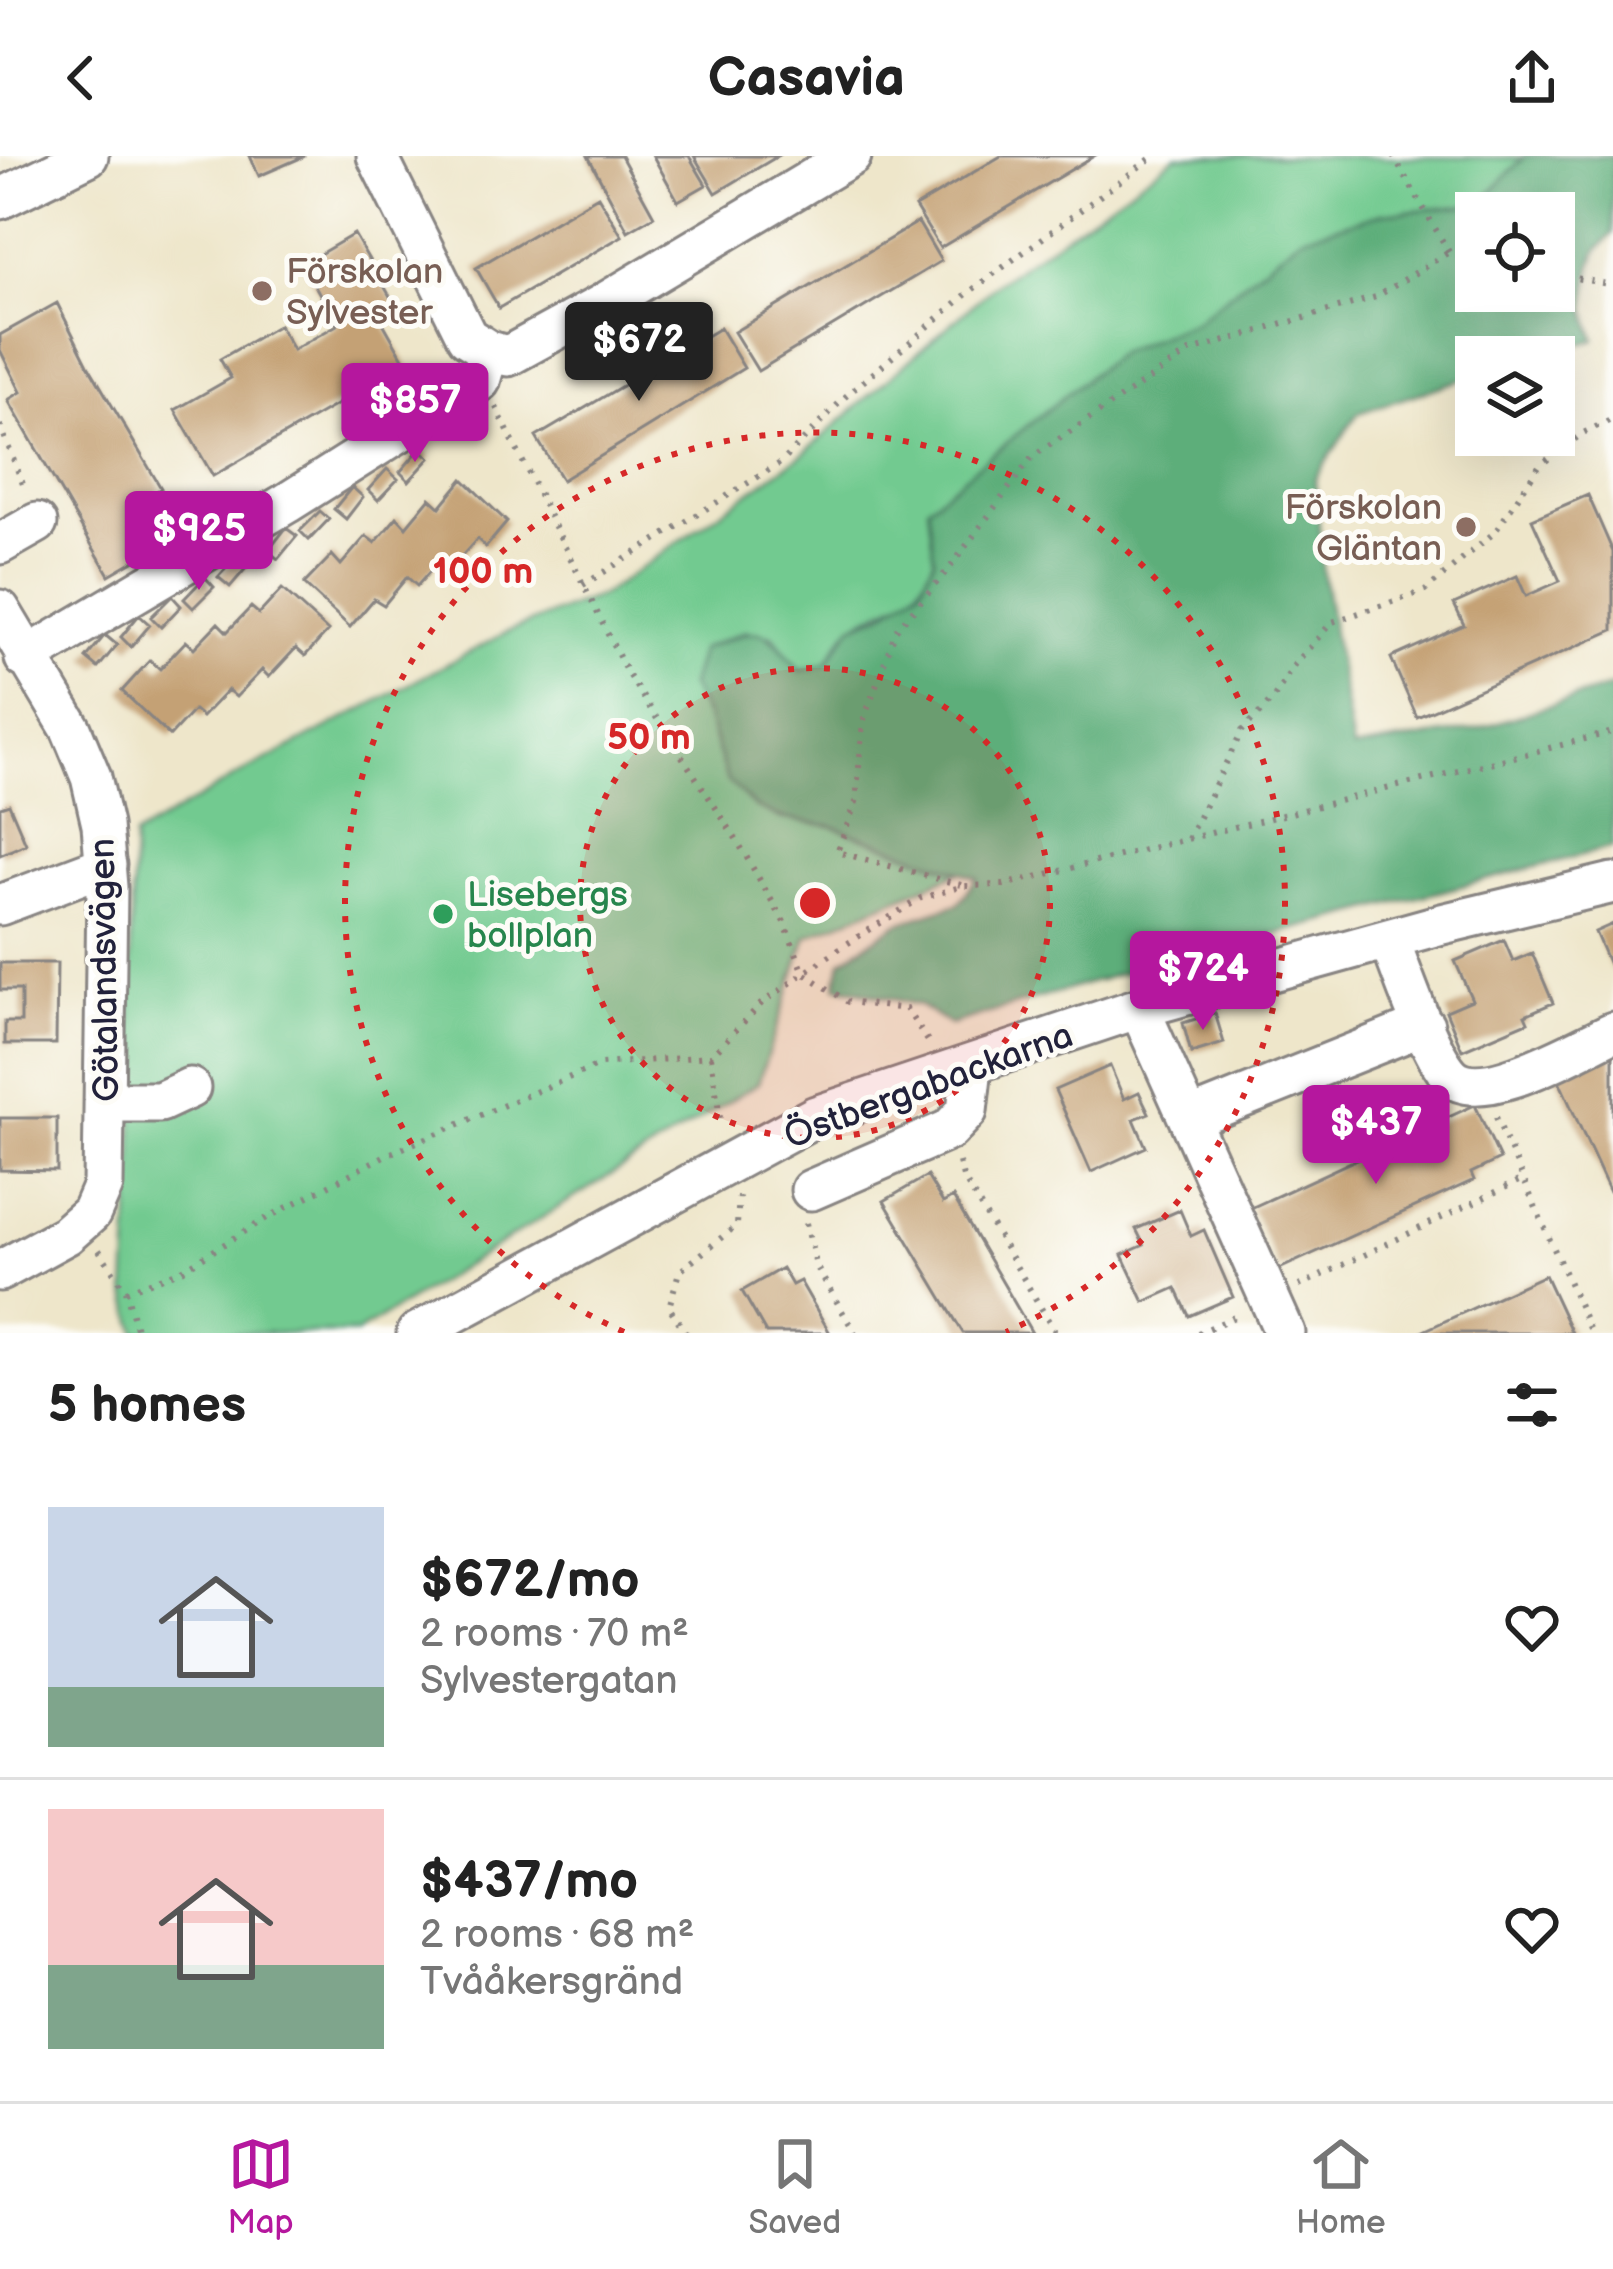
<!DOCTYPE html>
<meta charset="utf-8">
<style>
body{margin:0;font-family:"Balsamiq Sans",sans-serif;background:#f6f6f6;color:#222;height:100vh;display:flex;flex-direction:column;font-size:45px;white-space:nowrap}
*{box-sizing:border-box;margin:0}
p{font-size:39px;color:#767676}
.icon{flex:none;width:66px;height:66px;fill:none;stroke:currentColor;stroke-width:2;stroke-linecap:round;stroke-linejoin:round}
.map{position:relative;height:1177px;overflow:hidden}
.panel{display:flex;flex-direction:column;background:#fff;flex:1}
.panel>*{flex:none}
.controls{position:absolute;left:1455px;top:36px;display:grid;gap:24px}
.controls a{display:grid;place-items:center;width:120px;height:120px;border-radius:0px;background:#fff;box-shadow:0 12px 48px #0002;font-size:60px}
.price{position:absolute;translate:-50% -102px;padding:0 27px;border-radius:12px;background:#b5179e;color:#fff;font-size:39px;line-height:78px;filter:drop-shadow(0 3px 6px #0008)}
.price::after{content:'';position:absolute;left:50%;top:72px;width:36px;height:27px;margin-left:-18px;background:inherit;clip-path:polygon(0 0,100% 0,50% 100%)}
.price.on{background:#222;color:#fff}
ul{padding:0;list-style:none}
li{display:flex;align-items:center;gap:36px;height:300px;padding:0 48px}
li+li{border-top:3px solid #e0e0e0}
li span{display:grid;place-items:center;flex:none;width:336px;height:240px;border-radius:0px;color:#555}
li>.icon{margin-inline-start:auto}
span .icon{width:144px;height:144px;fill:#fffc;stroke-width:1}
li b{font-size:51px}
h2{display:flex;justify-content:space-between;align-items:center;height:144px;padding:0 48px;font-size:51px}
header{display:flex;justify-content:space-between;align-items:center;height:156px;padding:0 48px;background:#fff;font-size:54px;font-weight:700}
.tabs{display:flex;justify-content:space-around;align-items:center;height:168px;border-top:3px solid #e0e0e0;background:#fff;font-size:33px;color:#767676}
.tabs a{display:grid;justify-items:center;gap:6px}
.tabs .on{color:#b5179e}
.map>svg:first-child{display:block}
.green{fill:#72ca90;stroke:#4a7666;stroke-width:3}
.forest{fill:#5dae7a;stroke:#40685a;stroke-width:3;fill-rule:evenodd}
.building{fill:#c4a174}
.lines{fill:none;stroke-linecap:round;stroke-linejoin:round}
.minor-casing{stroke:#888482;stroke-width:45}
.path{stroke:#888482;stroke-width:6;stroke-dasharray:3 9;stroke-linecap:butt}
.minor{stroke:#fff;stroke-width:39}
.ring{fill:none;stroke:#d62828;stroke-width:6;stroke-dasharray:6 12}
.education-dot{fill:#8d6e63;stroke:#fdfcf7;stroke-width:4.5}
.leisure-dot{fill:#2e9e5b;stroke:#fdfcf7;stroke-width:4.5}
.labels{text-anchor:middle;stroke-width:10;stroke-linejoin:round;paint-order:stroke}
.education-label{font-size:36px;fill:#785e54;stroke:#fdfcf7;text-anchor:start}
.leisure-label{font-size:36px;fill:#27864d;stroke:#fdfcf7;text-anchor:start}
.street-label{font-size:36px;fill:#22223b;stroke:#fdfcf7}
.centre{fill:#d62828;stroke:#fdfcf7;stroke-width:6}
.ring-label{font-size:36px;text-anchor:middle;font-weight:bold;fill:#d62828;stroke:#fdfcf7;stroke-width:10;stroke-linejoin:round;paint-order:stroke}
</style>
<header><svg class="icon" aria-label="back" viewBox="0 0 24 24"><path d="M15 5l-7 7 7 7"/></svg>Casavia<svg class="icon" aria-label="share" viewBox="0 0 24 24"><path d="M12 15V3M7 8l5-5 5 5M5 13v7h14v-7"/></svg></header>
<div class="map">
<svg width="1613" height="1177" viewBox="0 0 1613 1177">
<rect width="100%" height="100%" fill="#fdfcf7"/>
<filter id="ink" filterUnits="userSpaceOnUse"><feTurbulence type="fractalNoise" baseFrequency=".00833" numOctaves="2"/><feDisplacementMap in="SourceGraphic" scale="24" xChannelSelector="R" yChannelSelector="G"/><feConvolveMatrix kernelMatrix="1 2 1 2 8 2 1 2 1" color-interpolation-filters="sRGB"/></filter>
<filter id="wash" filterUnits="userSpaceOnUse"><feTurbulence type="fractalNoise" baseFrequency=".004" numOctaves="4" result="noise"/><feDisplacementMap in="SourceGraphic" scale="48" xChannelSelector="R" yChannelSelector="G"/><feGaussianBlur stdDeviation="2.7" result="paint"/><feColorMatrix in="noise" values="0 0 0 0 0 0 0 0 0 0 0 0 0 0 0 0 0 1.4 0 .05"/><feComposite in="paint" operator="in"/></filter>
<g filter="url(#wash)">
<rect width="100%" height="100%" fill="#eee6ca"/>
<!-- green -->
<path class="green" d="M1176 0 1525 2 1479 49 1383 57 1300 81 1195 166 1119 196 934 404C911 455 895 442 855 469 843 477 834 496 826 508L800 515 773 480 746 475 701 493 690 530 707 561 727 624 781 662 832 670 959 716 807 780 758 927 357 1177H137L126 1135 133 992 130 813 134 681 233 622 511 474 603 439 803 298 996 128Z"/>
<!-- forest -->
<path class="forest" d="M1525 0H1613V77L1596 97 1591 111 1586 152 1595 184 1534 201H1476V219L1358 257 1315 323 1323 418 1353 593 1476 573 1613 530V691L1116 819 950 869 918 849 836 830 841 805 898 767 958 748 977 722 832 670 781 662 755 651 727 624 707 561 690 530 701 493C760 473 758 462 800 515L826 508 852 470 884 457 921 432 934 403 928 350 1119 196 1195 166 1300 81 1383 57 1479 49ZM1476 57H1554V135H1476Z"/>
<g id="blocks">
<!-- building -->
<path class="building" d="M250 0H305L259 20Z
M588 0H621L654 60 628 75Z
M653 0H689L706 29 678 45Z
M694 0H778L716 37Z
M1001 0H1094L940 92 915 51Z
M598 40 622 80 499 152 476 112Z
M918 66 941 105 758 215 734 176Z
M354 78 395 149 378 158 425 241 361 278 343 245 213 320 175 254 231 222 220 203 279 169 293 194 337 169 303 108Z
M57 147 88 209 161 332 139 349 161 389 109 419 8 244 21 236 0 194V179Z
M720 172 744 212 562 324 536 281Z
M420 293 430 302 409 325 400 316Z
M387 313 398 323 378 344 368 334Z
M463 323 507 366 486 391 477 383 451 412 441 403 417 430 407 421 384 449 374 443 350 471 304 428 332 399 341 409 366 380 375 387 397 361 406 371 430 342 440 351Z
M352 331 363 341 346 363 334 353Z
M1588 339 1613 396V474L1417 561 1391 502 1464 469 1454 448 1517 420 1526 440 1560 425 1532 363Z
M320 355 329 363 309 384 300 375Z
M286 372 297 380 278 403 268 395Z
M237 401 247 411 230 431 218 421Z
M205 421 214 431 193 452 184 443Z
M282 433 328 475 305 500 296 492 269 521 262 514 236 541 228 534 202 561 194 554 170 580 122 535 150 504 160 513 186 485 194 492 218 467 227 476 251 451 259 458Z
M172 440 181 450 161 471 151 461Z
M139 459 150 469 131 491 121 481Z
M105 479 117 489 98 512 86 502Z
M9 648 26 688 0 699V651Z
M1613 768V818L1595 776Z
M1504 784 1513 805 1532 797 1553 847 1525 859 1528 866 1462 894 1446 855 1472 844 1455 805Z
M0 807H57L56 888H5V866H21V834H0Z
M1215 857 1224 887 1191 897 1183 867Z
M1613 890V1043L1555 916Z
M1110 910 1124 943 1139 936 1149 957 1134 963 1146 991 1091 1016 1055 934Z
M1475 949 1500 1003 1471 1017 1474 1024 1279 1113 1251 1052Z
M0 962H57V1015L0 1014Z
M927 1020 943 1047 953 1041 1032 1177H963L884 1045Z
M1180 1054 1191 1080 1204 1074 1233 1141 1189 1160 1176 1132 1144 1146 1122 1099 1144 1089 1136 1073Z
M782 1112 792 1129 800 1125 830 1177H766L742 1135Z
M1545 1119 1572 1177H1419Z"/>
</g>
</g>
<g filter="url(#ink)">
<use href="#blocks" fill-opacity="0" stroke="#888482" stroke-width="3"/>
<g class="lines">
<defs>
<path id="minor" d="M377 0 467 181 489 195 508 200 603 148 851 0
M0 43 88 0
M0 388 37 367
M0 454 71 573 91 621 102 669 107 731 103 1029 91 1057 66 1079 0 1115
M25 502 287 347 480 225 489 195
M0 749 106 709
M1389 783C1401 814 1429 897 1450 919 1480 951 1579 891 1613 876
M1139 852 1285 1177
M105 946H160L190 932
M1189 963 1424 869
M811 1034 949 974 967 955 972 911
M417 1177 816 960 1139 852 1442 768 1613 727"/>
</defs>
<!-- minor casing -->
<use href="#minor" class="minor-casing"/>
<!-- path -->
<path class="path" d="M1393 0 1449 96 1476 103
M1465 103 1476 115
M1554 118 1613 129
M1554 131 1574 125
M496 251 627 517 735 681 784 766 804 817 848 846 906 853 928 885
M0 269 26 336
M583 429 782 306 845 241 968 137 1154 0
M1188 683 1242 575 1273 543 1294 509 1332 466 1425 435 1495 376 1539 310 1583 277 1613 263
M961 729 837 696 856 646 863 566 896 474 952 409 1032 301 1191 195 1376 141 1449 96
M711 900 720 962
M1496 961 1591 1177
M959 1006 963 1021 1056 1177
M806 1067 816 1110 855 1177
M99 1094 126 1135 137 1177
M1299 1130 1523 1023
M126 1135 182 1114 267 1062 384 1000 601 908 711 900 762 847 840 792 921 742 964 730 1004 729 1613 576
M686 1177 669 1151 679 1116 737 1069 739 1039
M1198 1177 1239 1159"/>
<!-- minor -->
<use href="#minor" class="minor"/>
</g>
</g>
<!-- distance rings -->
<circle cx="815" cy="747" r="235" fill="#d62828" fill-opacity=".12"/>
<g class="ring">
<circle cx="815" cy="747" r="235"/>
<path d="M624 1176A470 470 0 1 1 1006 1176"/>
</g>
<!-- markers -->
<g class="education-dot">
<circle cx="262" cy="135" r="12"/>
<circle cx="1466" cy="371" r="12"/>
</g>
<circle class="leisure-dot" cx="443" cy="758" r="12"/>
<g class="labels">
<!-- education labels -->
<g class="education-label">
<text x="286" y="127">Förskolan<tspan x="286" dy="41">Sylvester</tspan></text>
<text x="1442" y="363" text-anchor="end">Förskolan<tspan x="1442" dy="41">Gläntan</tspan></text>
</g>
<!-- leisure labels -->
<g class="leisure-label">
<text x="467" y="750">Lisebergs<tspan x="467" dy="41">bollplan</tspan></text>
</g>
<!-- street labels -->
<g class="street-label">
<text transform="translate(103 814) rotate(-91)" y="13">Götalandsvägen</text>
<text transform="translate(928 928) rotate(-20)" y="13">Östbergabackarna</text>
</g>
</g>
<circle cx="815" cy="747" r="18" class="centre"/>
<g class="ring-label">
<text x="483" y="427">100 m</text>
<text x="649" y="593">50 m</text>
</g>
</svg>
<div class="controls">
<a><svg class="icon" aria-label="locate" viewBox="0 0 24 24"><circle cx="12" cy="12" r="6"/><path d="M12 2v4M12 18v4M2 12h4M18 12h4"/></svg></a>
<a><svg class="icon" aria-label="layers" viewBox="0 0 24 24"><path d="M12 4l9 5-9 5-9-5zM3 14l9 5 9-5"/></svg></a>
</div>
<b class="price on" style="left:639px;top:248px">$672</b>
<b class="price" style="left:415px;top:309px">$857</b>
<b class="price" style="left:199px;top:437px">$925</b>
<b class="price" style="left:1203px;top:877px">$724</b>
<b class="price" style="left:1376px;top:1031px">$437</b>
</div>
<section class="panel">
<h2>5 homes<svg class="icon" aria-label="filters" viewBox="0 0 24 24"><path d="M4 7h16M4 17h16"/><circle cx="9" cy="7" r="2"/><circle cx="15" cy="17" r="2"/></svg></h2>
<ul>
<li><span style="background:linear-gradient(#c9d6e8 75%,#7fa58c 0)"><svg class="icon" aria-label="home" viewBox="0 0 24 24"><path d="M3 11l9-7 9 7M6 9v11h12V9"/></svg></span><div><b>$672/mo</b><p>2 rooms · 70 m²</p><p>Sylvestergatan</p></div><svg class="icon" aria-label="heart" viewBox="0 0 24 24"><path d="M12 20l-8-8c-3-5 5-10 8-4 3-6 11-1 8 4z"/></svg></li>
<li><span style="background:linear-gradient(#f6c9c9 65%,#7fa58c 0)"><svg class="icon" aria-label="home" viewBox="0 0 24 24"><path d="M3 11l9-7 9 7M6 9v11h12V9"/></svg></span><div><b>$437/mo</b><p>2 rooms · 68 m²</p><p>Tvååkersgränd</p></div><svg class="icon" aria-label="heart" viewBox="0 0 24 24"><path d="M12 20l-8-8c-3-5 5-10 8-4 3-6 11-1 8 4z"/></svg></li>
</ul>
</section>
<nav class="tabs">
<a class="on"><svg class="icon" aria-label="map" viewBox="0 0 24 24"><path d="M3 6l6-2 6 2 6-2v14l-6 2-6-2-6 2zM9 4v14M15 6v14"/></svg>Map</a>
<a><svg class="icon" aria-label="saved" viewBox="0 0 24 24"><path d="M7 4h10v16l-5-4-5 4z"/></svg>Saved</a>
<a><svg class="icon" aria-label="home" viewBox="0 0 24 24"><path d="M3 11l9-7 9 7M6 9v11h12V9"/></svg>Home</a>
</nav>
